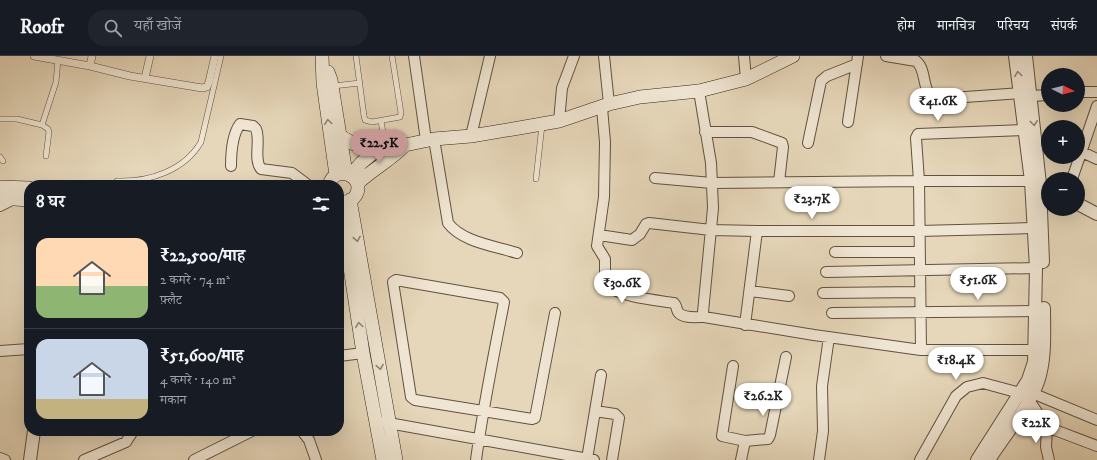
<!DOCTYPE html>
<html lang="hi">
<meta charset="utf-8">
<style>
body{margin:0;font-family:"IM FELL DW Pica","Noto Serif Devanagari",serif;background:#20242c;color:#f1f3f6;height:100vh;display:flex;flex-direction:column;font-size:15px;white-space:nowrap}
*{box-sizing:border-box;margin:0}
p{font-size:13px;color:#9ea1a6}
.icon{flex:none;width:22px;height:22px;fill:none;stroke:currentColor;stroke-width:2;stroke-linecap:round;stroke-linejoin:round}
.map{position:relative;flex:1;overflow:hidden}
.side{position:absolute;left:24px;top:124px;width:320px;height:256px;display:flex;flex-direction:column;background:#171b24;border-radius:16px;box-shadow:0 4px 16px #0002}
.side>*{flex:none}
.needle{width:26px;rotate:96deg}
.fabs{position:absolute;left:1041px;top:12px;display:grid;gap:8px}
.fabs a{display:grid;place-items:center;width:44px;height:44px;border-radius:50%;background:#171b24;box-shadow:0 4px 16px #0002;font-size:20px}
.price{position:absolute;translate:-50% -34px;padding:0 9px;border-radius:14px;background:#fff;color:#222;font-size:13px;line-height:26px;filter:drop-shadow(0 1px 2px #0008)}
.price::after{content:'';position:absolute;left:50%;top:24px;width:12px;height:9px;margin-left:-6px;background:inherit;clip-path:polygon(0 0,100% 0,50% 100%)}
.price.current{background:#c59692;color:#111}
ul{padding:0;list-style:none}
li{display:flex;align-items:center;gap:12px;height:100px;padding:0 12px}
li+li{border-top:1px solid #363941}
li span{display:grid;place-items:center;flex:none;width:112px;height:80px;border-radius:12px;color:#555}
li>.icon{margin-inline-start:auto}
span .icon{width:48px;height:48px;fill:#fffc;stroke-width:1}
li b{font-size:17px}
h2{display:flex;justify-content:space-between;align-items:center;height:48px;padding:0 12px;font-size:17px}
header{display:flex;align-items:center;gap:24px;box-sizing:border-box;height:56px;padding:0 20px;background:#171b24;border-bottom:1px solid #363941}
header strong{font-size:19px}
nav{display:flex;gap:22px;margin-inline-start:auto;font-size:14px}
.search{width:280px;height:36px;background:#20242c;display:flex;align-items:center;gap:10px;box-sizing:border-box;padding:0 14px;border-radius:16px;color:#9ea1a6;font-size:15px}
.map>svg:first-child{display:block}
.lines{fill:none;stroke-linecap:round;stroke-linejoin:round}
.service-casing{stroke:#625140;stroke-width:6}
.pedestrian-casing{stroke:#625140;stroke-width:8}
.minor-casing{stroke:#625140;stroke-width:12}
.tertiary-casing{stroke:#625140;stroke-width:14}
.secondary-casing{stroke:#362417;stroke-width:14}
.service{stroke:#efe5d2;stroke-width:5}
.pedestrian{stroke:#efe5d2;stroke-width:7}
.minor{stroke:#efe5d2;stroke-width:10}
.tertiary{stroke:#efe5d2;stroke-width:12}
.secondary{stroke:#efe5d2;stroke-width:13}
.oneway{stroke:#928474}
</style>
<header>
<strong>Roofr</strong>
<div class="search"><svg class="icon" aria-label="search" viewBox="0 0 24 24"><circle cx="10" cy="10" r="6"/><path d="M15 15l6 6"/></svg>यहाँ खोजें</div>
<nav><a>होम</a><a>मानचित्र</a><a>परिचय</a><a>संपर्क</a></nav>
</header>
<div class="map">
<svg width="1097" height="404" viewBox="0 0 1097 404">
<rect width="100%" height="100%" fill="#e6d7ba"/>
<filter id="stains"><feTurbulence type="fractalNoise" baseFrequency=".005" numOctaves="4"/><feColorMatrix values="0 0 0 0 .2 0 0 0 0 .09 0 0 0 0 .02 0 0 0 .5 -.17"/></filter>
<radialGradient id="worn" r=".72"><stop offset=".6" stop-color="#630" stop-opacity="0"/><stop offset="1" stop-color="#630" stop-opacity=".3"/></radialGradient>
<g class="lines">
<defs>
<path id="service" d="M356 0 364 60 365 64 372 66 400 61 401 57 392 0
M333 30 360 27
M0 63H17L42 69 56 26 58 4
M381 65 385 89
M42 69 48 73 49 76 46 100
M0 101 3 105
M536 123 542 69
M117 125C149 126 184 115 201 86L221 0"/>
<path id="pedestrian" d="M34 0 90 10
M92 0 90 10 130 20 202 32 207 31 209 26 215 0
M145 22 150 0"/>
<path id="minor" d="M414 0 426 84
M604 0 609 48
M744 0 746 23
M886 0 916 5C928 14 920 38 937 43L1021 37
M699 35 711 107 713 152 703 256 704 261 814 279 921 294H1035
M1078 36H1097
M1031 40 1048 39
M602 52 605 86 604 141 597 190 605 203V228C619 241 655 244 674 247 677 250 676 252 678 256 683 263 697 261 704 261
M559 65 562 32 574 0
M848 66 858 0
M705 76H752L782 87 783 91 779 126
M471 80 490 0
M434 83 448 167C462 186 495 190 517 197
M808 87 821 25 827 20 857 8
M1082 96 1097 103
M231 110C231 97 232 79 240 68L253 70 256 73C261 85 253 103 261 113L292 117 308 129
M655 122 712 127 919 125 916 82 918 78 1025 74
M1072 123 1097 50
M0 150 14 143
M599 179 632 184 640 178 646 168 649 167 711 174 757 175H919L1033 172
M835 196H919
M826 216 1036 212
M750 235 789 240
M823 237 920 236
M832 257 1036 255
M745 269 757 175
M921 294 919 125H1031
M0 295 29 293
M339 300 363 297
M733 310 722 380 745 385
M1032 337 1097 364
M595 355 615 358 619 362 612 404
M383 366 594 404
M1047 371 1046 391 1049 404
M302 375 309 384 316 404
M0 402 5 404
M587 403 601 319
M84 404 126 386 133 375
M194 404 252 375
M476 404C483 351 494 298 504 246L500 242 396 224 393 226 411 341 415 344 532 363 535 362 555 257
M741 404 745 385 768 383 770 379 786 301
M819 404 823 375 822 330 829 281
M920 404 956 340 967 331 983 327 1020 337 1029 344 1047 371 1097 390"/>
<path id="tertiary" d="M1026 0 1040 128 1043 206
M1078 148 1097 158
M30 404 34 375
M977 404 1028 324 1034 306 1036 212 1031 125 1015 0
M989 404C1004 380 1029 351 1038 326 1046 302 1044 277 1044 252"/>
<path id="secondary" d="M322 0 323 27 336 119
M328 16 331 24 346 117
M340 80 354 88 378 93
M351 119 361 107 378 93 391 88 405 89 434 83 471 80 519 72 559 65 609 48 640 41 699 35 746 23 793 0
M358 127C373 113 391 104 405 89
M329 129C335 107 366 120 356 139 353 144 348 146 343 146
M0 131 29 132
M0 142 29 144
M350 144 396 404
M340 146 363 297 383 404"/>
</defs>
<!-- service casing -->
<use href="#service" class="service-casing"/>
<!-- pedestrian casing -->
<use href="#pedestrian" class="pedestrian-casing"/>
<!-- minor casing -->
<use href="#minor" class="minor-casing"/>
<!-- tertiary casing -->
<use href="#tertiary" class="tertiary-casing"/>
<!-- secondary casing -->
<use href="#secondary" class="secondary-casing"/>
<!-- service -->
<use href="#service" class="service"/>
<!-- pedestrian -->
<use href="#pedestrian" class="pedestrian"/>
<!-- minor -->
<use href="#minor" class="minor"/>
<!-- tertiary -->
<use href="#tertiary" class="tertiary"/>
<!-- secondary -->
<use href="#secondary" class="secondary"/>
</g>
<!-- one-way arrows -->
<defs><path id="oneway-chevron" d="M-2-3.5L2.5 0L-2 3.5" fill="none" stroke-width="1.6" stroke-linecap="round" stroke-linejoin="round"/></defs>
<g class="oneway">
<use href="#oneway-chevron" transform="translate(1018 18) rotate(-98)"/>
<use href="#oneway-chevron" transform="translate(328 66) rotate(-98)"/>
<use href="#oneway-chevron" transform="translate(1034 67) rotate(83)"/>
<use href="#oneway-chevron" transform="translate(357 183) rotate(80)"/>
<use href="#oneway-chevron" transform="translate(359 269) rotate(-98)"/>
<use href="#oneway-chevron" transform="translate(380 311) rotate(80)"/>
</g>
<rect width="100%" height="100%" filter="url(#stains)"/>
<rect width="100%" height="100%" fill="url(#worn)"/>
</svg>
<div class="fabs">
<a><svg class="needle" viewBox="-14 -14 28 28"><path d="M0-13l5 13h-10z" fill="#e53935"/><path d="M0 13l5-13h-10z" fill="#9ea1a6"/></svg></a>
<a>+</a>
<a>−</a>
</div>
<b class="price" style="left:938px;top:66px">₹41.6K</b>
<b class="price current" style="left:379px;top:108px">₹22.5K</b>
<b class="price" style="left:812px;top:164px">₹23.7K</b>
<b class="price" style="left:978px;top:245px">₹51.6K</b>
<b class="price" style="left:622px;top:248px">₹30.6K</b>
<b class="price" style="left:956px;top:325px">₹18.4K</b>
<b class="price" style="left:763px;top:361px">₹26.2K</b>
<b class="price" style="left:1036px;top:388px">₹22K</b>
<section class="side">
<h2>8 घर<svg class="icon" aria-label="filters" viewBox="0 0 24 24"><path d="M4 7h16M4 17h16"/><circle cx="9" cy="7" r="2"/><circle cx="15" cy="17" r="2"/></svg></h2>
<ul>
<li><span style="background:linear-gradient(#ffd9b3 60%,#8fb573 0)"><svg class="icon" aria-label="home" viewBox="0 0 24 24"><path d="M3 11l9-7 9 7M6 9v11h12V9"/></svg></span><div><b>₹22,500/माह</b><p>2 कमरे · 74 m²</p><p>फ़्लैट</p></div></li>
<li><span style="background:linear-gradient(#c9d6e8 75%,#c2b280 0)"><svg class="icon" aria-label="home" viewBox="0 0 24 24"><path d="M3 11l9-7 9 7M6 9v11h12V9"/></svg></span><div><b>₹51,600/माह</b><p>4 कमरे · 140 m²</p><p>मकान</p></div></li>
</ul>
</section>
</div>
